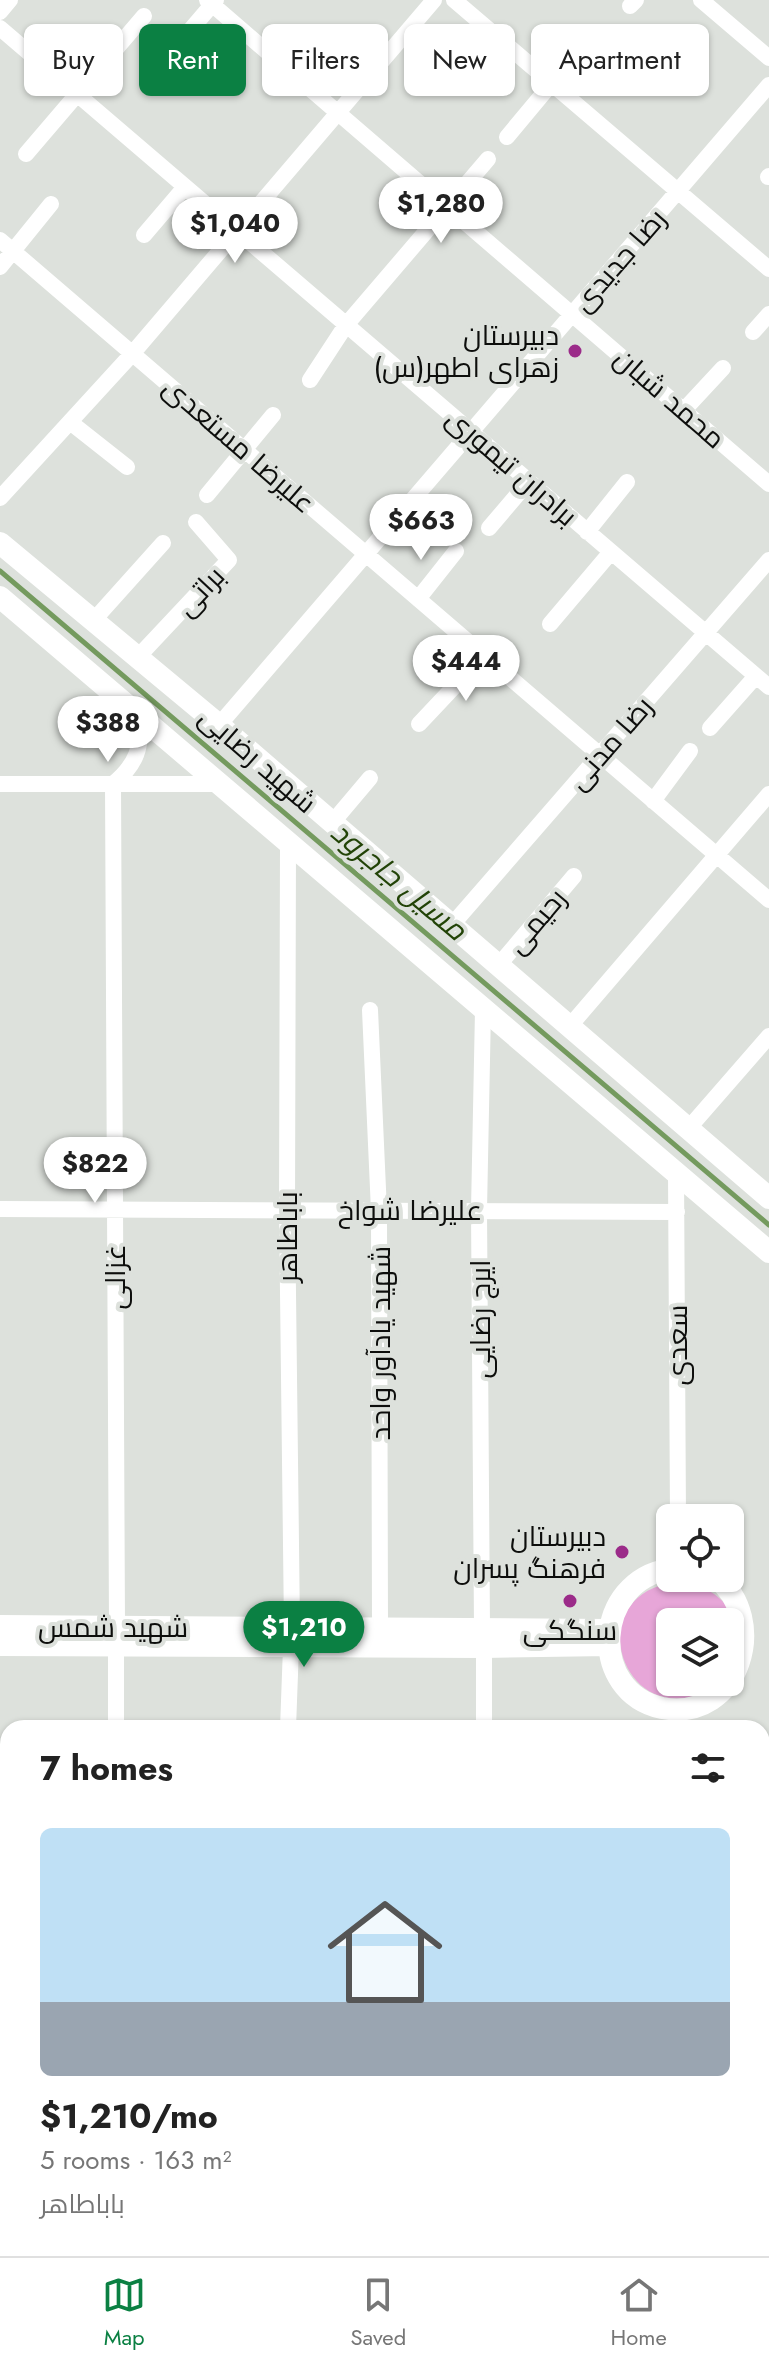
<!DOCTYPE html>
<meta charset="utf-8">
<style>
body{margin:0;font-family:Jost,Cairo,sans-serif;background:#f6f6f6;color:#222;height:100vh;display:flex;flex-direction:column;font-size:30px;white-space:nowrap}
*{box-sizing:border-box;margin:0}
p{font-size:26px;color:#767676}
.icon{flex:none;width:44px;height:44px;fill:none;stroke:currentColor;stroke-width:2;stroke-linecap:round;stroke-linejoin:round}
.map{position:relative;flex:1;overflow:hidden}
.details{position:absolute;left:0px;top:1720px;width:770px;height:536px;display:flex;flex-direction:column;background:#fff;border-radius:24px 24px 0 0;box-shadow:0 2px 6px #0004}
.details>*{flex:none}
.hud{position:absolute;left:24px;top:24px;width:722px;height:72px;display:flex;gap:16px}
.fabs{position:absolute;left:656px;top:1504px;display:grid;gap:16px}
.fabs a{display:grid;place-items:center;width:88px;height:88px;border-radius:12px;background:#fff;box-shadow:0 2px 6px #0004;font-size:40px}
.price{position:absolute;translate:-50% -68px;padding:0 18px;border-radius:28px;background:#fff;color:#222;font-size:26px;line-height:52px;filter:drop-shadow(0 2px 4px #0008)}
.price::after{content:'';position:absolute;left:50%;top:48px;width:24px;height:18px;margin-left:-12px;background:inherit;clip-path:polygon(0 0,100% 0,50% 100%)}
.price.on{background:#0b8043;color:#fff}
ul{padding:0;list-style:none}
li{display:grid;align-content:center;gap:16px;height:424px;padding:0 40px}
li span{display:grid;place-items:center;height:248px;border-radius:12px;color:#555}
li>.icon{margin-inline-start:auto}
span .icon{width:144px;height:144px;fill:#fffc;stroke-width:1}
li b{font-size:34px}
h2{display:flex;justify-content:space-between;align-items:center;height:96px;padding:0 40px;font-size:34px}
.pill{padding:0 28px;border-radius:12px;background:#fff;box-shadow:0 2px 6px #0004;font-size:28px;line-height:72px}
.pill.on{background:#0b8043;color:#fff}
.tabs{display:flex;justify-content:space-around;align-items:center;height:112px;border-top:2px solid #e0e0e0;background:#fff;font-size:22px;color:#767676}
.tabs a{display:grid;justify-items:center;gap:4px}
.tabs .on{color:#0b8043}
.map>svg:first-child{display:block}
.grass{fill:#e7a6d8}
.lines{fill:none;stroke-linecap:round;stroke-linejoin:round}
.stream{stroke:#749a5e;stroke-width:5}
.minor{stroke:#fff;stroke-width:16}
.secondary{stroke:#fff;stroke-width:22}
.poi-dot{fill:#9b2b89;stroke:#dde1dc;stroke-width:3}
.labels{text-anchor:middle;stroke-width:8;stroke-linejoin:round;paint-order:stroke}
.street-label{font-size:28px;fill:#0d0e0c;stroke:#dde1dc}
.poi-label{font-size:28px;fill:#0d0e0c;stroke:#dde1dc;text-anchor:end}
.water-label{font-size:30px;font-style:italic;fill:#224307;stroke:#dde1dc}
</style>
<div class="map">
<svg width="769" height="2256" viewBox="0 0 769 2256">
<rect width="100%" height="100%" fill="#dde1dc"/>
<!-- grass -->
<path class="grass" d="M684 1581C736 1596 737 1619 730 1666V1622H670V1682H718C711 1686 704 1692 697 1695 618 1722 579 1588 684 1581Z"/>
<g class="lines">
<!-- stream -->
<path class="stream" d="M0 571 769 1225"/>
<!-- minor -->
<path class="minor" d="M207 0 769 484
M454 0 769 269
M701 0 769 58
M630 6 636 0
M0 12 10 0
M0 28 769 687
M175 48 216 0
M563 92 615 37
M507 137 552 83
M26 154 144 16
M768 177 769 176
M144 235 185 187
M0 240 769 900
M0 267 51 204
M753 332 769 314
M310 380 346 325 488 159
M684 410 723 368
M70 422 127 467
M207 495 273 415
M0 498 132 354 434 0
M489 528 529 481
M587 532 627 482
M418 599 456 551
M93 621 163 543
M550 624 611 552
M137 658 229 560 196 522
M419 724 484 655
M219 725 769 85
M710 728 756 676
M0 784H217
M653 801 690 751
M332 823 370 778
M288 845 287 1209 292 1628
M451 926 769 560
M498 966 574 876
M370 1010 379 1211 380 1628
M569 1027 769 794
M688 1129 769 1036
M676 1172 678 1518
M0 1209 677 1212
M117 1626 113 784C136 765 143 747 139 717
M482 1628 479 1210 483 1010
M116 1646V1728
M484 1647V1728
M288 1728 291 1647
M0 2072H8
M762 2074H769
M118 2248V2256
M485 2248V2256
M281 2256V2248
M362 2256V2248"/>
<!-- secondary -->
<path class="secondary" d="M0 543 219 725 769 1198
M0 597 769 1252
M670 1569C593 1581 588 1692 662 1708 741 1723 769 1617 716 1578
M0 1626 609 1630
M0 1645 484 1647 608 1645
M678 2256V2248"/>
</g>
<!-- markers -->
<g class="poi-dot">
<circle cx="575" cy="351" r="8"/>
<circle cx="622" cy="1552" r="8"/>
<circle cx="570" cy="1601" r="8"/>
</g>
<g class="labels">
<!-- street labels -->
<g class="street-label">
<text transform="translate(619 260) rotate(-49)" y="10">رضا جدیدی</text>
<text transform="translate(670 398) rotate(41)" y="10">محمد شبان</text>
<text transform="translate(239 445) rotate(41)" y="10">علیرضا مستعدی</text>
<text transform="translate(512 467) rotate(41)" y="10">برادران تیموری</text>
<text transform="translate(200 591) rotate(-47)" y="10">براتی</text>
<text transform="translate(610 743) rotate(-49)" y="10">رضا مدنی</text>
<text transform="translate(258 760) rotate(41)" y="10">شهید رضایی</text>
<text transform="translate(536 921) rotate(-50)" y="10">رحیمی</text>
<text x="410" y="1220">علیرضا شواخ</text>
<text transform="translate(287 1237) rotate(-90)" y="10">باباطاهر</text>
<text transform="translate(115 1277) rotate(-90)" y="10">غزالی</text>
<text transform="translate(480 1319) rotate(-90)" y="10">ایرج رضایی</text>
<text transform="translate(380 1343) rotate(-90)" y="10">شهید یادآور واحد</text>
<text transform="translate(677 1345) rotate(-90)" y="10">سعدی</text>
<text x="113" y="1637">شهید شمس</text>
</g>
<!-- poi labels -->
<g class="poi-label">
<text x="559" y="345">دبیرستان<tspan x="559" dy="32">زهرای اطهر(س)</tspan></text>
<text x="606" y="1546">دبیرستان<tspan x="606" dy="32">فرهنگ پسران</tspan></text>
<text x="570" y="1640" text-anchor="middle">سنگکی</text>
</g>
<!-- water labels -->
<g class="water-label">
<text transform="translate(399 881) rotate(40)" y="10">مسیل جاجرود</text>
</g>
</g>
</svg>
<div class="fabs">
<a><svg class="icon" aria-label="locate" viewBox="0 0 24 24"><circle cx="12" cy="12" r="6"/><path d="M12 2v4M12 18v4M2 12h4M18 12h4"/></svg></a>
<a><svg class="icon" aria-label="layers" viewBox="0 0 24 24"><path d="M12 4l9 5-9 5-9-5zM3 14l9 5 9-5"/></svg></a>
</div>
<b class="price" style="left:441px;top:245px">$1,280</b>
<b class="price" style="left:235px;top:265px">$1,040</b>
<b class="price" style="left:421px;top:562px">$663</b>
<b class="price" style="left:466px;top:703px">$444</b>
<b class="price" style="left:108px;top:764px">$388</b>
<b class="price" style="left:95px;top:1205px">$822</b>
<b class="price on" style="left:304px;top:1669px">$1,210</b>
<div class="hud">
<a class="pill">Buy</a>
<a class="pill on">Rent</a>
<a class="pill">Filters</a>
<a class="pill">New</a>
<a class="pill">Apartment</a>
</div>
<section class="details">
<h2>7 homes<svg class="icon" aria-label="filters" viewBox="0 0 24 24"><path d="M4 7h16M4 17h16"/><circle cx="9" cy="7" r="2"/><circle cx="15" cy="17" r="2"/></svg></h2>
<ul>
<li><span style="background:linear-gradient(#bfe0f5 70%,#9aa5b1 0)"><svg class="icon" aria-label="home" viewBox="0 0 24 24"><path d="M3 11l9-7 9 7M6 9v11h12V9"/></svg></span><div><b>$1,210/mo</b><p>5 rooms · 163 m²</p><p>باباطاهر</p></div></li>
</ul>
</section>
</div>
<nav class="tabs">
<a class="on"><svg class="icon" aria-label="map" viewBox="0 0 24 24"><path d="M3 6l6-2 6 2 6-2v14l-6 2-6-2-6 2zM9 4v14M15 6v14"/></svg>Map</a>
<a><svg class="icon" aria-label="saved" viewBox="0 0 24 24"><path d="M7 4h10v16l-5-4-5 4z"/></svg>Saved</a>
<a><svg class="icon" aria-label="home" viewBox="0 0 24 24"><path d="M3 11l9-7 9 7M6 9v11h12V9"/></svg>Home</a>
</nav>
